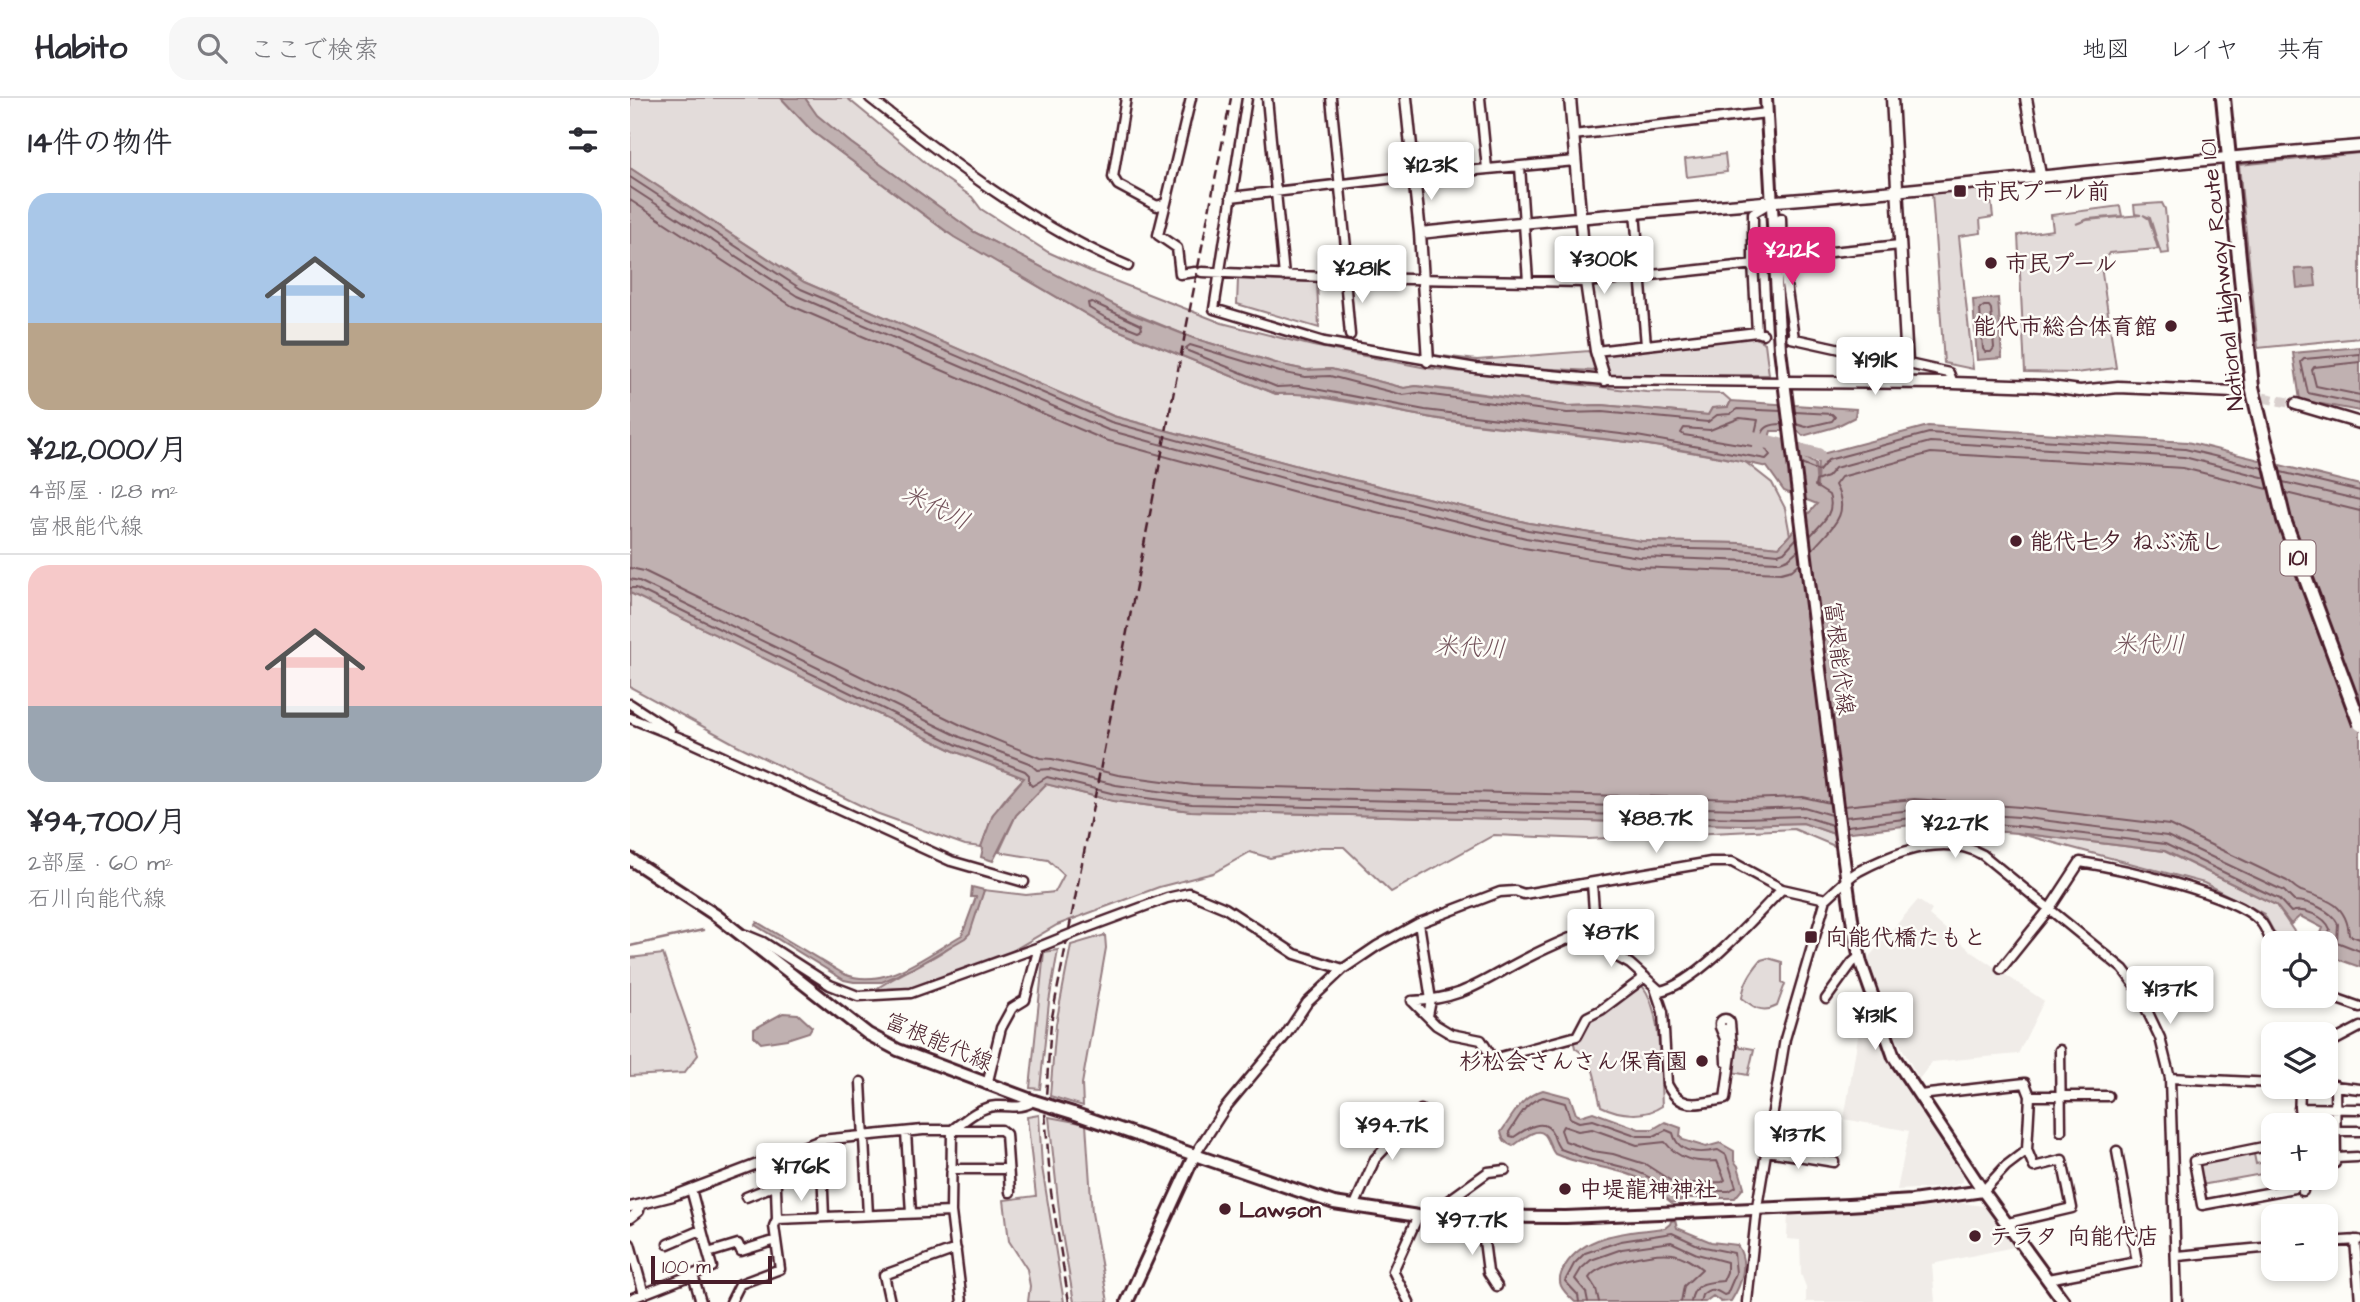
<!DOCTYPE html>
<html lang="ja">
<meta charset="utf-8">
<style>
body{margin:0;font-family:"Architects Daughter","Klee One",sans-serif;background:#f7f7f7;color:#2b2b33;height:100vh;display:flex;flex-direction:column;font-size:26px;white-space:nowrap}
*{box-sizing:border-box;margin:0}
p{font-size:23px;color:#7c7c81}
.icon{flex:none;width:38px;height:38px;fill:none;stroke:currentColor;stroke-width:2;stroke-linecap:round;stroke-linejoin:round}
.map{position:relative;flex:1;overflow:hidden}
.panel{display:flex;flex-direction:column;background:#fff;width:630px}
.panel>*{flex:none}
.fabs{position:absolute;left:1631px;top:833px;display:grid;gap:14px}
.fabs a{display:grid;place-items:center;width:77px;height:77px;border-radius:14px;background:#fff;box-shadow:0 4px 10px #0003;font-size:35px}
.scale{position:absolute;left:21px;bottom:18px;width:121px;box-sizing:border-box;padding-left:7px;border:4px solid #4a1f2b;border-top:0;font-size:19px;line-height:24px;white-space:nowrap;color:#4a1f2b;-webkit-text-stroke:5px #fdfcf7;paint-order:stroke}
.price{position:absolute;translate:-50% -60px;padding:0 16px;border-radius:7px;background:#fff;color:#222;font-size:23px;line-height:46px;filter:drop-shadow(0 2px 4px #0008)}
.price::after{content:'';position:absolute;left:50%;top:42px;width:21px;height:16px;margin-left:-10px;background:inherit;clip-path:polygon(0 0,100% 0,50% 100%)}
.price.current{background:#db2777;color:#fff}
ul{padding:0;list-style:none}
li{display:grid;align-content:center;gap:14px;height:371px;padding:0 28px}
li+li{border-top:2px solid #e1e1e2}
li span{display:grid;place-items:center;height:217px;border-radius:21px;color:#555}
li>.icon{margin-inline-start:auto}
span .icon{width:126px;height:126px;fill:#fffc;stroke-width:1}
li b{font-size:30px}
h2{display:flex;justify-content:space-between;align-items:center;height:84px;padding:0 28px;font-size:30px}
header{display:flex;align-items:center;gap:42px;box-sizing:border-box;height:98px;padding:0 35px;background:#fff;border-bottom:2px solid #e1e1e2}
header strong{font-size:33px}
nav{display:flex;gap:38px;margin-inline-start:auto;font-size:24px}
.search{width:490px;height:63px;background:#f7f7f7;display:flex;align-items:center;gap:18px;box-sizing:border-box;padding:0 24px;border-radius:21px;color:#7c7c81;font-size:26px}
main{display:flex;flex:1;min-height:0}
.map>svg:first-child{display:block}
.built{fill:#f0ece8}
.green{fill:#e3dcda;stroke:#967e82;stroke-width:2}
.water{fill:#c0b1b1;stroke:#91777b;stroke-width:2}
.lines{fill:none;stroke-linecap:round;stroke-linejoin:round}
.shore{stroke:#795961;stroke-width:2}
.stream{stroke:#91777b;stroke-width:2.5}
.river{stroke:#c0b1b1;stroke-width:14}
.tertiary-tunnel{stroke:#d9d0ce;stroke-width:10;stroke-dasharray:10 5;stroke-linecap:butt}
.minor-casing{stroke:#4a1f2b;stroke-width:13}
.tertiary-casing{stroke:#4a1f2b;stroke-width:15}
.secondary-casing{stroke:#4a1f2b;stroke-width:16}
.trunk-casing{stroke:#4a1f2b;stroke-width:18}
.minor{stroke:#fdfcf7;stroke-width:8}
.tertiary{stroke:#fdfcf7;stroke-width:10}
.secondary{stroke:#fdfcf7;stroke-width:10}
.trunk{stroke:#fdfcf7;stroke-width:12}
.rail{stroke:#4a1f2b;stroke-width:2.5;stroke-dasharray:10 5;stroke-linecap:butt}
.minor-bridge-casing{stroke:#4a1f2b;stroke-width:13;stroke-linecap:butt}
.secondary-bridge-casing{stroke:#4a1f2b;stroke-width:16;stroke-linecap:butt}
.trunk-bridge-casing{stroke:#4a1f2b;stroke-width:18;stroke-linecap:butt}
.minor-bridge{stroke:#fdfcf7;stroke-width:8}
.secondary-bridge{stroke:#fdfcf7;stroke-width:10}
.trunk-bridge{stroke:#fdfcf7;stroke-width:12}
.poi-dot{fill:#4a1f2b;stroke:#fdfcf7;stroke-width:2.5}
.labels{text-anchor:middle;stroke-width:5;stroke-linejoin:round;paint-order:stroke}
.shield{fill:#fdfcf7;stroke:#806168;stroke-width:2}
.shield-label{font-size:21px;font-weight:bold;fill:#4a1f2b}
.poi-label{font-size:23px;font-weight:bold;fill:#4a1f2b;stroke:#fdfcf7;text-anchor:start}
.street-label{font-size:23px;fill:#4a1f2b;stroke:#fdfcf7}
.water-label{font-size:24px;font-style:italic;fill:#73525a;stroke:#fdfcf7}
</style>
<header>
<strong>Habito</strong>
<div class="search"><svg class="icon" aria-label="search" viewBox="0 0 24 24"><circle cx="10" cy="10" r="6"/><path d="M15 15l6 6"/></svg>ここで検索</div>
<nav><a>地図</a><a>レイヤ</a><a>共有</a></nav>
</header>
<main>
<section class="panel">
<h2>14件の物件<svg class="icon" aria-label="filters" viewBox="0 0 24 24"><path d="M4 7h16M4 17h16"/><circle cx="9" cy="7" r="2"/><circle cx="15" cy="17" r="2"/></svg></h2>
<ul>
<li><span style="background:linear-gradient(#a9c7e8 60%,#b9a48a 0)"><svg class="icon" aria-label="home" viewBox="0 0 24 24"><path d="M3 11l9-7 9 7M6 9v11h12V9"/></svg></span><div><b>¥212,000/月</b><p>4部屋 · 128 m²</p><p>富根能代線</p></div></li>
<li><span style="background:linear-gradient(#f6c9c9 65%,#9aa5b1 0)"><svg class="icon" aria-label="home" viewBox="0 0 24 24"><path d="M3 11l9-7 9 7M6 9v11h12V9"/></svg></span><div><b>¥94,700/月</b><p>2部屋 · 60 m²</p><p>石川向能代線</p></div></li>
</ul>
</section>
<div class="map">
<svg width="1730" height="1204" viewBox="0 0 1730 1204">
<rect width="100%" height="100%" fill="#fdfcf7"/>
<filter id="ink" filterUnits="userSpaceOnUse"><feTurbulence type="fractalNoise" baseFrequency=".0143" numOctaves="2"/><feDisplacementMap in="SourceGraphic" scale="14" xChannelSelector="R" yChannelSelector="G"/><feConvolveMatrix kernelMatrix="1 2 1 2 8 2 1 2 1" color-interpolation-filters="sRGB"/></filter>
<g filter="url(#ink)">
<!-- built -->
<path class="built" d="M1288 802 1302 812 1299 817 1341 853 1414 903 1388 956 1302 964 1289 981 1266 939 1238 860Z
M1246 928 1287 1002 1332 1071 1333 1083 1321 1089 1267 1092 1279 1033 1214 1021 1229 933Z
M1333 1105 1359 1109 1389 1148 1302 1166 1305 1204H1176V1189L1171 1176 1170 1142 1157 1141 1158 1114Z"/>
<!-- green -->
<path class="green" d="M0 0H151L183 34 318 135 473 226 646 296 668 295 819 323 1006 345 1114 363 1142 385 1155 410 1160 437 1149 449 1109 445 1011 443 899 425 679 371 483 318 174 184 0 70Z
M175 0H217L313 79 342 99 351 111 418 154 462 174 592 225 683 248 797 270 1016 294 1093 296 1101 303 1098 309 1082 310 1078 317 972 307 938 308 831 293 786 288 774 290 701 271 676 272 652 267 563 240 483 207 344 134 221 45 186 17Z
M1730 55V240L1628 250 1609 67Z
M1095 56 1097 74 1057 79 1055 61Z
M1357 91 1360 93 1363 119 1350 121 1351 135 1329 138 1343 271 1314 265 1302 95Z
M1532 105 1535 111 1539 155 1531 156 1520 120 1513 117 1519 121 1528 151 1479 155 1471 168 1486 270 1446 275 1395 274 1388 137 1423 132 1421 117 1490 108 1492 118 1458 121 1446 126 1457 122 1511 117 1505 116 1504 107Z
M608 181 687 184 689 230 607 206Z
M1124 239 1135 245 1139 277H978L972 254Z
M959 253 965 273 881 269 802 261 801 257 847 262Z
M0 495 324 653 394 680C369 705 363 715 351 749L335 747 246 715 107 647 0 589Z
M416 686 483 703 561 713 1114 727 1173 725 1204 736 1207 749 1164 731 959 741 864 737 761 794 714 749H691L640 760 620 754 583 775 529 789 427 827 372 859 281 890 246 891C272 873 320 856 338 832 346 821 349 804 354 792L396 797 425 794 434 777 418 762 369 754 386 717Z
M1387 735 1534 753 1646 807 1672 845H1650L1634 816 1574 785Z
M475 837 476 850 452 986 453 1008 420 998 426 926 441 847Z
M428 852 419 904 410 991 400 990 414 854Z
M33 856 68 957 54 975 0 978V860Z
M1138 860 1152 864V884L1155 886 1147 908C1132 916 1123 909 1112 900 1114 884 1121 874 1131 862Z
M1008 884C1033 903 1030 977 1032 1008 1015 1020 989 1017 971 1008 964 984 968 965 945 950L943 941 959 921 977 913Z
M1106 948 1124 951 1118 977 1102 974Z
M409 1017 412 1069 434 1204H398L400 1188 397 1171 379 1143 374 1102 406 1098 397 1019Z
M419 1019 456 1026 462 1115 478 1204H444L431 1130Z
M1624 1056 1626 1066 1643 1062V1074L1571 1087 1567 1066Z"/>
<!-- water -->
<path class="water" d="M151 0H175L187 17 221 45 344 134 502 216 563 240 652 267 676 272 701 271 774 290 786 288 938 308 972 307 1078 317 1082 310 1098 309 1101 303 1226 311 1225 319 1205 329 1173 338 1168 333H1141L1139 340 1143 350 1173 359 1185 366 1187 391 1188 357 1298 328 1557 344 1730 387V869L1696 857V845H1687L1693 830 1670 818 1661 826 1646 807 1535 753 1387 735 1282 727 1204 736 1173 725 1114 727 561 713 483 703 416 686 386 717 363 763 351 759 353 750 351 749 363 716 394 680 324 653 0 495V70L174 184 483 318 679 371 899 425 1011 443 1109 445 1149 449 1187 406 1154 393 1137 369C1029 343 918 336 809 321 756 313 700 294 646 296L473 226 324 139 183 34Z
M1684 170 1686 188 1667 190 1665 171Z
M1368 200 1372 260 1347 262 1343 202Z
M1730 249V313L1670 302 1663 255Z
M342 789 354 792 340 835 335 840 281 871 252 884H224L214 882 125 827 127 824 214 876C255 893 298 856 332 837L346 799H341Z
M153 915 168 916 182 929 179 934 157 941 131 945 124 938V931Z
M913 992 940 999 946 1016 950 1018 963 1014 1009 1031H1023L1035 1024 1051 1030 1050 1038 1053 1042 1076 1049 1090 1045 1104 1053V1063L1108 1068 1114 1089 1105 1100H1058L1042 1105C1032 1097 1019 1085 1006 1079 981 1068 951 1068 925 1056 920 1051 919 1040 914 1036 906 1028 891 1043 883 1048 875 1045 873 1042 871 1034 884 1016 891 999 913 992Z
M1045 1122 1047 1130 1081 1144 1107 1147C1119 1164 1112 1186 1101 1203L1091 1204 1083 1198 1075 1204H945C932 1192 924 1185 935 1168 955 1135 1000 1134 1035 1130L1040 1126 1041 1123Z"/>
<g class="lines">
<!-- shore -->
<path class="shore" d="M0 79 171 191 481 324 678 378 898 432 1010 450 1109 452 1148 456 1154 454 1167 440
M0 89 167 198 478 332 675 386 896 440 1009 459 1150 464 1158 461 1168 452
M0 102 162 208 475 342 673 396 894 450 1008 469 1151 475 1162 472 1170 465
M462 204 511 227 512 231 508 233 476 220 459 210 458 205Z
M1354 208H1359L1361 211 1364 250 1361 254H1355L1353 251 1350 211Z
M1730 256 1674 261 1671 264 1678 295 1730 306
M1730 264 1684 269 1682 272 1686 288 1730 297
M1151 313 1107 311 1100 316 1087 317 1078 324 972 314 937 315 787 295 773 297 700 278 675 279 650 274 560 247 556 250 558 253 647 289 669 288 795 312 1007 338 1136 361 1140 357C1128 341 1128 326 1152 326
M1165 314 1202 316 1205 319 1202 323 1176 329 1166 326
M1110 320 1128 322 1122 348 1054 337 1051 335 1054 330 1080 332Z
M1171 366 1189 373 1198 362 1299 335 1555 351 1633 370
M1651 374 1730 393
M1653 384 1730 402
M1656 395 1730 413
M1180 438C1191 426 1206 415 1199 397L1185 388 1186 383 1197 379 1205 370 1300 344 1554 359 1636 380
M1182 452C1201 430 1222 417 1205 387L1211 379 1301 355 1553 370 1638 391
M0 470 14 473 335 629 410 660 422 661 488 677 563 687 1114 701 1173 699 1200 705
M0 481 9 483 330 639 399 665 407 672 420 671 486 687 563 698 1114 711 1174 709 1201 717
M0 490H6L327 647 395 673 399 677V685L402 688 417 679 485 696 562 706 1114 720 1173 718 1202 727
M1214 708 1284 701 1390 709 1539 727 1657 783C1662 786 1666 791 1671 793 1697 801 1717 806 1719 837L1730 841
M1215 719 1283 712 1389 719 1537 738 1654 793 1664 803C1679 803 1701 812 1708 826L1707 844 1730 853
M1217 728 1282 720 1388 728 1535 746 1649 801 1661 814C1674 810 1695 818 1700 831L1695 845
M913 999 935 1005 940 1020 949 1024 963 1022 1008 1038H1024L1036 1032 1043 1035C1048 1056 1070 1056 1088 1052L1096 1057 1106 1089 1099 1093H1058L1044 1095C1014 1073 997 1069 962 1062 951 1060 941 1054 930 1051 926 1046 925 1042 923 1036 915 1017 894 1032 884 1039L880 1038 879 1034C889 1020 895 1004 913 999Z
M933 1028 948 1033 962 1031 1007 1047 1035 1044C1048 1061 1065 1065 1087 1063L1095 1082 1092 1084 1046 1086 1015 1066 983 1056 963 1053 935 1043 931 1032Z
M949 1204 948 1197 935 1183 944 1166 955 1155 991 1143 1042 1135 1070 1148 1104 1155 1106 1175 1097 1196 1094 1197C1085 1191 1080 1189 1072 1197L1070 1204
M958 1204 956 1194 945 1181 951 1171 961 1162 992 1151 1041 1144 1067 1156 1097 1164V1174L1093 1183C1078 1184 1063 1184 1061 1204
M969 1204 966 1191 959 1180C968 1165 1025 1153 1043 1156 1051 1157 1066 1166 1072 1171L1054 1188 1051 1204"/>
<!-- stream -->
<path class="stream" d="M0 848 73 832"/>
<!-- river -->
<path class="river" d="M1123 340 1188 357"/>
<!-- tertiary-tunnel -->
<path class="tertiary-tunnel" d="M1604 294 1666 306"/>
<defs>
<path id="minor" d="M240 0C320 63 403 128 498 168
M496 0 483 79 488 87 527 108 536 105 561 0
M617 0 584 211 694 244 846 270 975 282 1153 284
M637 0 654 178
M701 0 719 180
M850 0 857 71
M943 37 1137 15
M890 69 898 183
M601 99 782 78 945 63
M536 105 528 137 547 150 550 176 565 174
M1005 114 1016 247
M1151 120 1152 159
M572 174 719 180 956 184 1144 164
M715 180 720 237
M1127 234 1123 165V115L1141 104
M1161 240 1319 275 1323 285
M1164 240 1152 159 1270 147
M966 253 1127 234 1133 236
M0 606 40 632
M0 620 58 643 321 763 394 784
M962 785 966 841 982 856 1000 866 1030 893C1066 886 1125 819 1152 791
M789 825 801 902 798 918
M456 830 537 800 559 795 595 810 665 856 713 871
M116 837 133 844 200 887 228 898 281 895 409 849
M1371 871 1420 810 1450 764C1490 770 1603 795 1630 823 1636 829 1639 840 1643 847
M1025 890 1033 914 1037 986C1051 1014 1070 1005 1095 1001L1102 949 1100 925
M1696 897 1730 909
M1196 901 1222 865 1229 859
M782 903 806 927 821 936 851 942 863 961 947 938 957 919 971 912 1015 879
M782 903C836 901 854 881 899 859 920 848 942 839 964 830
M1090 926a5 5 0 1 1 10 0a5 5 0 1 1-10 0Z
M1090 929 1095 941 1096 964
M1696 947 1730 929
M1430 952 1431 1033
M1540 980 1643 985
M231 984 238 1117
M357 987 371 930 382 910 395 902 409 849
M1696 987 1730 991
M1705 987 1706 1060 1727 1059
M1290 997 1395 985 1400 998 1397 1052 1376 1068 1353 1093
M1400 998H1478
M1669 1010 1730 1011
M1669 1027 1670 989
M322 1032 321 1114 332 1204
M322 1032C335 1022 349 1009 366 1008 383 1007 388 1012 404 1003
M1707 1033H1730
M276 1034 281 1115
M191 1042 194 1119
M1643 1047 1564 1063 1572 1107 1664 1090 1663 1080
M1137 1053 1204 1064
M564 1058 595 1010 655 938 677 905 713 871 747 848 789 825 870 794 885 793 894 796 1081 764H1102L1152 791 1196 801C1206 792 1217 780 1229 773 1265 754 1315 735 1353 757L1493 871 1505 887 1530 940 1540 980 1547 1204
M145 1059 147 1121
M1696 1066 1705 1065 1706 1060
M321 1071H378
M1672 1080 1673 1093
M61 1091 78 1155 108 1146 111 1153 146 1142
M116 1099 146 1087
M0 1109 43 1098 191 1042 293 1032H371L376 1036 380 1094
M724 1109 745 1061 791 1012
M810 1119 815 1105 858 1074 875 1072
M851 1119 858 1174 867 1188
M0 1120 9 1113 10 1107
M1378 1125 1442 1110 1432 1062 1404 1069 1397 1052
M1725 1142 1730 1203
M1696 1144 1728 1142
M0 1146 14 1196
M38 1146 71 1132
M1548 1158 1643 1149
M63 1177 71 1204
M1418 1181 1507 1164 1487 1053
M0 1201 82 1169 78 1155
M101 1204 110 1186 150 1171 144 1128 147 1121 321 1114
M260 1204 254 1177 326 1151
M779 1204 763 1173 788 1118
M1117 1204 1127 1109 1155 941 1196 801"/>
<path id="tertiary" d="M776 0 790 135 798 263
M940 0 956 184 966 253 975 282
M1262 0 1277 265
M1396 0 1410 77
M790 135C948 118 1107 107 1265 93 1420 79 1575 60 1730 48
M1153 284 1323 285 1413 288 1450 293 1488 289 1604 294
M1666 306 1730 325"/>
<path id="secondary" d="M1136 0 1148 217
M1150 251 1212 748 1223 828 1231 865 1264 959 1353 1093 1434 1204
M0 761 87 818 238 936 268 952 404 1003
M443 1015 704 1105 788 1118 936 1119 1218 1107 1282 1103 1353 1093
M497 1204 564 1058"/>
<path id="trunk" d="M1593 0 1622 289"/>
</defs>
<!-- minor casing -->
<use href="#minor" class="minor-casing"/>
<!-- tertiary casing -->
<use href="#tertiary" class="tertiary-casing"/>
<!-- secondary casing -->
<use href="#secondary" class="secondary-casing"/>
<!-- trunk casing -->
<use href="#trunk" class="trunk-casing"/>
<!-- minor -->
<use href="#minor" class="minor"/>
<!-- tertiary -->
<use href="#tertiary" class="tertiary"/>
<!-- secondary -->
<use href="#secondary" class="secondary"/>
<!-- trunk -->
<use href="#trunk" class="trunk"/>
<!-- rail -->
<path class="rail" d="M439 1204 421 1094 415 1014 421 924 601 0"/>
<defs>
<path id="minor-bridge" d="M409 849 456 830"/>
<path id="secondary-bridge" d="M1148 217 1150 251
M404 1003 443 1015"/>
<path id="trunk-bridge" d="M1622 289 1654 422 1730 626"/>
</defs>
<!-- minor-bridge casing -->
<use href="#minor-bridge" class="minor-bridge-casing"/>
<!-- secondary-bridge casing -->
<use href="#secondary-bridge" class="secondary-bridge-casing"/>
<!-- trunk-bridge casing -->
<use href="#trunk-bridge" class="trunk-bridge-casing"/>
<!-- minor-bridge -->
<use href="#minor-bridge" class="minor-bridge"/>
<!-- secondary-bridge -->
<use href="#secondary-bridge" class="secondary-bridge"/>
<!-- trunk-bridge -->
<use href="#trunk-bridge" class="trunk-bridge"/>
</g>
</g>
<!-- markers -->
<g class="poi-dot">
<rect x="1323" y="86" width="14" height="14" rx="3.5"/>
<circle cx="1361" cy="165" r="7"/>
<circle cx="1541" cy="228" r="7"/>
<circle cx="1386" cy="443" r="7"/>
<rect x="1174" y="832" width="14" height="14" rx="3.5"/>
<circle cx="1072" cy="963" r="7"/>
<circle cx="935" cy="1091" r="7"/>
<circle cx="595" cy="1111" r="7"/>
<circle cx="1345" cy="1138" r="7"/>
</g>
<g class="labels">
<!-- shield labels -->
<rect class="shield" x="1650.5" y="442.5" width="35" height="35" rx="5"/>
<g class="shield-label">
<text x="1668" y="467">101</text>
</g>
<!-- poi labels -->
<g class="poi-label">
<text x="1344" y="101">市民プール前</text>
<text x="1375" y="173">市民プール</text>
<text x="1527" y="236" text-anchor="end">能代市総合体育館</text>
<text x="1400" y="451">能代七夕 ねぶ流し</text>
<text x="1195" y="847">向能代橋たもと</text>
<text x="1058" y="971" text-anchor="end">杉松会さんさん保育園</text>
<text x="949" y="1099">中堤龍神神社</text>
<text x="609" y="1119">Lawson</text>
<text x="1359" y="1146">テラタ 向能代店</text>
</g>
<!-- street labels -->
<g class="street-label">
<text transform="translate(1591 177) rotate(-96)" y="8">National Highway Route 101</text>
<text transform="translate(1210 560) rotate(83)" y="8">富根能代線</text>
<text transform="translate(309 943) rotate(23)" y="8">富根能代線</text>
</g>
<!-- water labels -->
<g class="water-label">
<text transform="translate(306 409) rotate(26)" y="8">米代川</text>
<text x="1519" y="554">米代川</text>
<text transform="translate(840 549) rotate(3)" y="8">米代川</text>
</g>
</g>
</svg>
<div class="fabs">
<a><svg class="icon" aria-label="locate" viewBox="0 0 24 24"><circle cx="12" cy="12" r="6"/><path d="M12 2v4M12 18v4M2 12h4M18 12h4"/></svg></a>
<a><svg class="icon" aria-label="layers" viewBox="0 0 24 24"><path d="M12 4l9 5-9 5-9-5zM3 14l9 5 9-5"/></svg></a>
<a>+</a>
<a>−</a>
</div>
<div class="scale">100 m</div>
<b class="price" style="left:801px;top:104px">¥123K</b>
<b class="price current" style="left:1162px;top:189px">¥212K</b>
<b class="price" style="left:974px;top:198px">¥300K</b>
<b class="price" style="left:732px;top:207px">¥281K</b>
<b class="price" style="left:1245px;top:299px">¥191K</b>
<b class="price" style="left:1026px;top:757px">¥88.7K</b>
<b class="price" style="left:1325px;top:762px">¥227K</b>
<b class="price" style="left:981px;top:871px">¥87K</b>
<b class="price" style="left:1540px;top:928px">¥137K</b>
<b class="price" style="left:1245px;top:954px">¥131K</b>
<b class="price" style="left:762px;top:1064px">¥94.7K</b>
<b class="price" style="left:1168px;top:1073px">¥137K</b>
<b class="price" style="left:171px;top:1105px">¥176K</b>
<b class="price" style="left:842px;top:1159px">¥97.7K</b>
</div>
</main>
